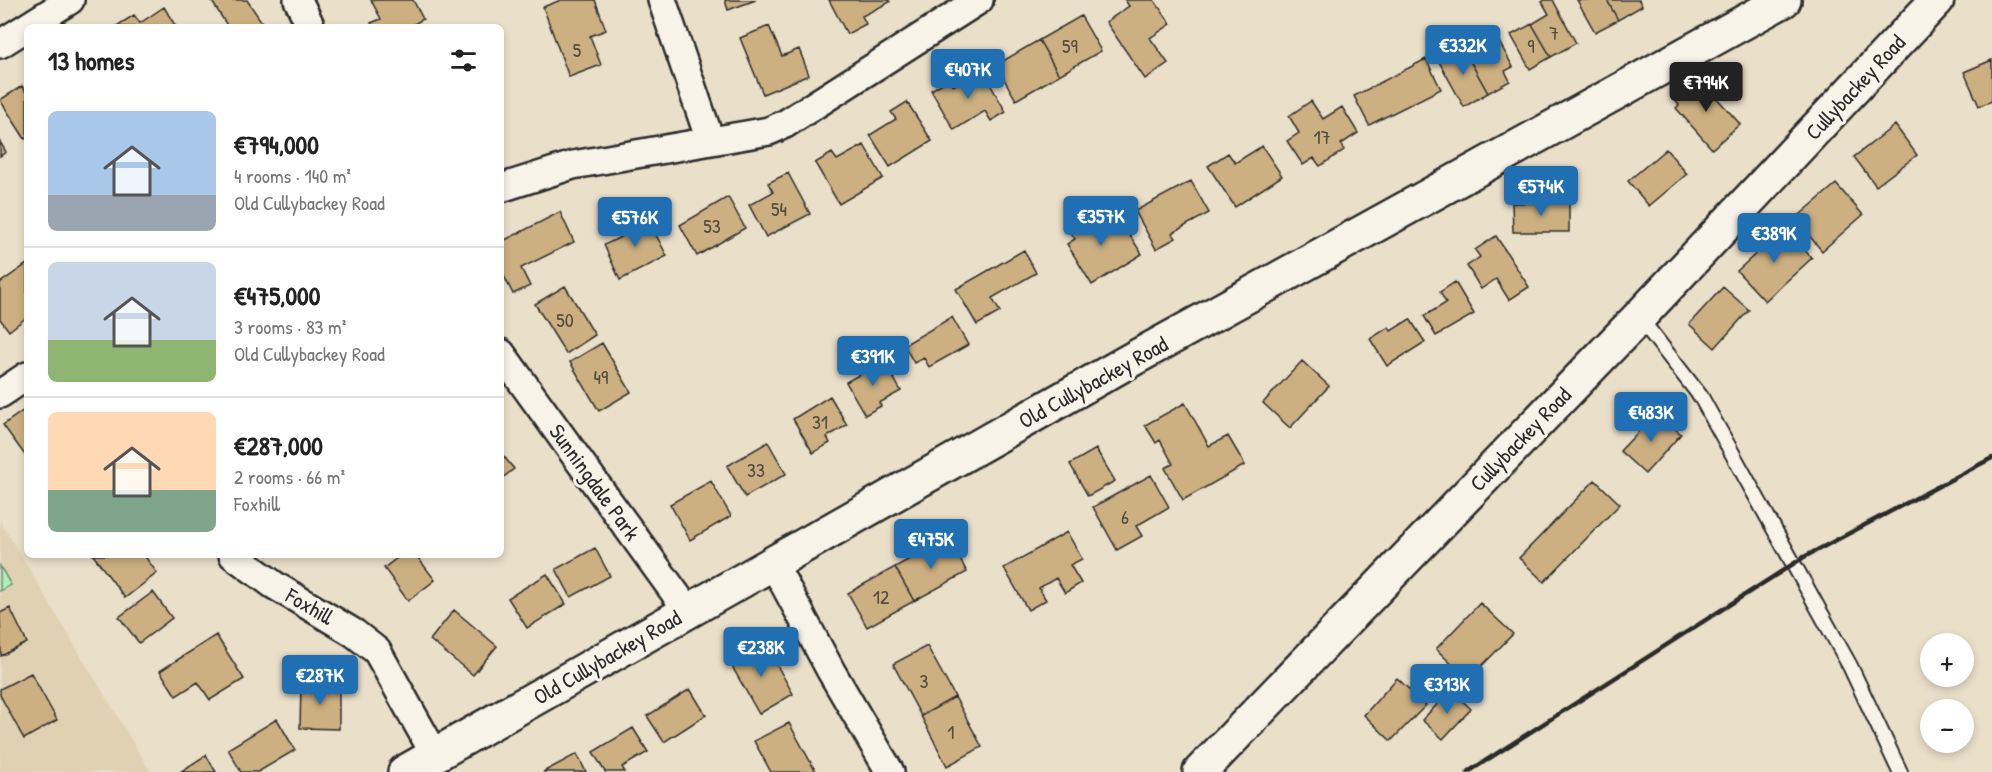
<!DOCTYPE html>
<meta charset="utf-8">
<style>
body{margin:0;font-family:"Patrick Hand",sans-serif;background:#f2f2f2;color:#222;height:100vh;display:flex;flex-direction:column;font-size:22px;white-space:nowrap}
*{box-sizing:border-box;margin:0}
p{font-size:20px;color:#767676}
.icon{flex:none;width:33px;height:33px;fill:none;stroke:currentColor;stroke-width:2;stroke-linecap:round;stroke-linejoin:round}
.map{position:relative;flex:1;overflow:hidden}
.sheet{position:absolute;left:24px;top:24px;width:480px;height:534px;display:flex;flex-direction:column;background:#fff;border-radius:9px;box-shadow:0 3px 9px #0003}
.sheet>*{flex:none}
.controls{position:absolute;left:1920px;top:633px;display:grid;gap:12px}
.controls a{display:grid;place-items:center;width:54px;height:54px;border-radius:50%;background:#fff;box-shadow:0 3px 9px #0003;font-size:30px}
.price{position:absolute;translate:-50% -51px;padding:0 14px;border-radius:6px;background:#1f6fb2;color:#fff;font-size:20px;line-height:39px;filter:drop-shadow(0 2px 3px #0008)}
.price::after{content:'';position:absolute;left:50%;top:36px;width:18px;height:14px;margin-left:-9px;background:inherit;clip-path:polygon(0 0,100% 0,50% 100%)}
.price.selected{background:#222;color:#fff}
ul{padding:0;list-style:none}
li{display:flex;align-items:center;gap:18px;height:150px;padding:0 24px}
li+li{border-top:2px solid #e0e0e0}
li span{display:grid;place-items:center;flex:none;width:168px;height:120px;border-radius:9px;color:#555}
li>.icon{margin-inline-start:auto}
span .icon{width:72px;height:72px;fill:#fffc;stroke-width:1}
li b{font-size:26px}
h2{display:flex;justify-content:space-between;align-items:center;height:72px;padding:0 24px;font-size:26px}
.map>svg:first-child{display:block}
.built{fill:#e1d1b3}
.green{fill:#abefb9;stroke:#6b8d72;stroke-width:1.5}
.building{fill:#ccb081;stroke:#2b2b2b;stroke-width:1.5}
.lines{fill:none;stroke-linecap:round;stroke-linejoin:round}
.lane-casing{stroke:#2b2b2b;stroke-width:18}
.street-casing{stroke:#2b2b2b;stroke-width:32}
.secondary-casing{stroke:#2b2b2b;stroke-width:38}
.lane{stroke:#f7f3e8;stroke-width:14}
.street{stroke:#f7f3e8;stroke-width:27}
.secondary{stroke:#f7f3e8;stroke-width:33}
.rail{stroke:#2b2b2b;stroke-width:4.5}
.labels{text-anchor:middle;stroke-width:6;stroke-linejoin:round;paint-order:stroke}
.number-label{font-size:20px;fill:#534c40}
.street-label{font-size:22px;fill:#2b2b2b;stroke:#f7f3e8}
</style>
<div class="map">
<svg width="1992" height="772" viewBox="0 0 1992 772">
<rect width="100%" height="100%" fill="#eadfc9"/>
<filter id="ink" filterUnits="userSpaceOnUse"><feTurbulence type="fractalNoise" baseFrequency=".0167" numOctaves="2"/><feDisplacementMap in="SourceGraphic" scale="12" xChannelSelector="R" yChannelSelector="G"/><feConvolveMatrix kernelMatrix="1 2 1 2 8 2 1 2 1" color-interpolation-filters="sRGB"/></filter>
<g filter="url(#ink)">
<!-- built -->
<path class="built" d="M0 521 151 772H0Z"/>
<!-- green -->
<path class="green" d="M0 566 11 585 0 591Z"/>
<!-- building -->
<path class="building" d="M211 0H247L265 27H228Z
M371 0H413L423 19 409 27H373L371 23 381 19Z
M561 0H595L606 30 590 36 601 65 569 77 543 7Z
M725 0H756L728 10Z
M829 0H889L890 2 862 16 866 24 847 34Z
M1125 0H1154L1171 24 1150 38 1168 63 1145 79 1106 22 1129 6Z
M1545 0H1553L1576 43 1551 57 1532 24 1549 14 1542 2Z
M1577 0H1607L1618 20 1595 32Z
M1607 0H1639L1642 6 1618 20Z
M164 7 176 27H115L134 15 140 23Z
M1081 16 1101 51 1059 75 1039 40Z
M1532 24 1551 57 1530 69 1511 35Z
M769 26 782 56 799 49 809 75 763 94 740 38Z
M1039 40 1059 75 1016 100 996 65Z
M1498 40 1513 67 1505 71 1510 81 1488 93 1468 57Z
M1461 45 1488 93 1464 107 1437 58Z
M1426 59 1441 89 1369 125 1354 96Z
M1992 60V101L1979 106 1964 72Z
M982 70 1006 112 991 121 985 111 954 130 931 90 949 79 953 86Z
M1698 77 1740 124 1712 149 1676 108 1679 105 1674 99Z
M22 86 27 94V138L25 139 0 100Z
M1311 101 1323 119 1342 107 1358 133 1341 144 1344 150 1320 166 1314 158 1303 165 1287 141 1299 133 1289 116Z
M907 102 932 141 890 167 870 135 896 119 891 112Z
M1895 125 1917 155 1876 186 1854 157Z
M0 142 6 152 0 156Z
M864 145 883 178 839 204 815 163 832 153 837 160Z
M1262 146 1282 176 1235 207 1208 166 1228 153 1235 163Z
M1666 149 1687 174 1649 206 1628 181Z
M788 173 810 214 766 237 749 205 773 192 768 183Z
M1191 181 1209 213 1172 233 1176 238 1156 249 1135 211Z
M1836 184 1863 215 1822 251 1795 219Z
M728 197 745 228 697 256 680 225Z
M1512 203H1569V232H1513Z
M1102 210 1116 233 1125 228 1142 254 1092 285 1067 244 1075 239 1069 230Z
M560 212 574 242 521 268 530 286 513 294 501 270V242Z
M645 214 667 256 620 280 604 245 629 233 624 224Z
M1784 228 1812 258 1765 301 1737 271Z
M1496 236 1529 287 1509 300 1496 279 1481 289 1467 266 1480 257 1475 250Z
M1024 250 1036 273 992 298 1000 312 977 325 956 289Z
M27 264V317L9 331 0 319V283Z
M1455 282 1474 314 1436 336 1424 316 1446 303 1440 292Z
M565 286 595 335 566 354 535 304Z
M1723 287 1749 310 1715 348 1689 324Z
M952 317 968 345 929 367 924 358 914 363 904 345Z
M1410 319 1425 342 1387 366 1370 339 1389 327 1391 331Z
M602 343 631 392 599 411 570 362Z
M884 361 901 391 879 403 881 406 865 415 846 382Z
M1302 361 1329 386 1290 428 1263 403Z
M830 396 847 425 827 437 830 443 813 453 793 419Z
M1185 403 1209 446 1228 436 1245 465 1183 500 1165 468 1173 464 1160 440 1156 443 1145 425Z
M27 408V458L3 425Z
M1657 412 1681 434 1645 474 1620 451Z
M768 442 786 474 745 497 727 466Z
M1096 449 1115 481 1088 496 1070 464Z
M501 453 514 469 501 479Z
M1151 475 1169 507 1136 526 1142 536 1117 550 1093 507Z
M1595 480 1620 504 1544 582 1519 558Z
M711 481 731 516 690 540 670 504Z
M1067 532 1082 559 1070 565 1081 583 1065 593 1056 578 1039 588 1046 600 1028 610 1004 568Z
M948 538 967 572 914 601 895 567Z
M595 548 610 576 571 597 556 569Z
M93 555H144L157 573 125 598Z
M401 555H416L435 580 408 601 384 568Z
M895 567 914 601 867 627 848 593Z
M547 574 566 604 527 628 508 598Z
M153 592 172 618 139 643 119 617Z
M1480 603 1513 634 1468 680 1436 649Z
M10 608 27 643 1 656 0 613Z
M454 610 497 646 473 675 430 640Z
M216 635 244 679 210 700 198 682 176 696 160 671Z
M764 642 793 694 759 714 729 661Z
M927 646 955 697 921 716 893 664Z
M31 673 57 720 24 739 0 695V689Z
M1397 678 1426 705 1391 741 1364 715Z
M301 683 339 684V729L300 728Z
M690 689 706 715 664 742 647 716Z
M1451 690 1471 709 1443 739 1422 720Z
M955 697 982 747 947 766 921 716Z
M277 719 295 750 258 772H241L228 749Z
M789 723 816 772H771L754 741Z
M633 728 648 752 622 767 625 772H605L593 752Z
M577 754 586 772H543Z
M206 755 216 772H180Z"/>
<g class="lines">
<defs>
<path id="lane" d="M1639 317 1701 397 1850 666 1900 772"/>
<path id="street" d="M298 0 311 27
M662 0 710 140
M0 44 70 0
M501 188 573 165 769 131 785 124 979 0
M501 353 688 611
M0 394 27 376
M233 555 274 585 354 633 377 651 435 755
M773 563 831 671 890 772"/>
<path id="secondary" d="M405 772 1129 361 1784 0
M1200 772 1639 317 1937 0"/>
</defs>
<!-- lane casing -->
<use href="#lane" class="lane-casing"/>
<!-- street casing -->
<use href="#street" class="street-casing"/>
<!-- secondary casing -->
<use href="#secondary" class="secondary-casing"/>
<!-- lane -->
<use href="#lane" class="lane"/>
<!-- street -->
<use href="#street" class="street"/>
<!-- secondary -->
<use href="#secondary" class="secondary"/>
<!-- rail -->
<path class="rail" d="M1468 772 1804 557 1992 458"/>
</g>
</g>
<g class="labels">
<!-- number labels -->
<g class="number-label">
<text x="1554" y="40">7</text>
<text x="1070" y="53">59</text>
<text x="1531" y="53">9</text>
<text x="577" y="57">5</text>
<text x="1322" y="144">17</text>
<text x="779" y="216">54</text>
<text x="712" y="233">53</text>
<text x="565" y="327">50</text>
<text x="601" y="384">49</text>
<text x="820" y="429">31</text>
<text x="756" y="477">33</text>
<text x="1125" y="524">6</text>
<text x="881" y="604">12</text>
<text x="924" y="688">3</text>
<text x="951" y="739">1</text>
</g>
<!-- street labels -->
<g class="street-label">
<text transform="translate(1855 87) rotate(-47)" y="8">Cullybackey Road</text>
<text transform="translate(1093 382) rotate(-29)" y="8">Old Cullybackey Road</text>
<text transform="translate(1520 439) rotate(-46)" y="8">Cullybackey Road</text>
<text transform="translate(595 482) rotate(54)" y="8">Sunningdale Park</text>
<text transform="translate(310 606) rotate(30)" y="8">Foxhill</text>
<text transform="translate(607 657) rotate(-30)" y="8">Old Cullybackey Road</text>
</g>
</g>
</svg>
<div class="controls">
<a>+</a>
<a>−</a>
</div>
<b class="price" style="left:1463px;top:76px">€332K</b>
<b class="price" style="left:968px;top:100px">€407K</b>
<b class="price selected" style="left:1706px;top:113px">€794K</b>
<b class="price" style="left:1541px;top:217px">€574K</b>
<b class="price" style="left:1101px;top:247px">€357K</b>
<b class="price" style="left:635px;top:248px">€576K</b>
<b class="price" style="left:1774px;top:264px">€389K</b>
<b class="price" style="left:873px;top:387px">€391K</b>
<b class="price" style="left:1651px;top:443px">€483K</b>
<b class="price" style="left:931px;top:570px">€475K</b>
<b class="price" style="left:761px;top:678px">€238K</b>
<b class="price" style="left:320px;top:706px">€287K</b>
<b class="price" style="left:1447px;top:715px">€313K</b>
<section class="sheet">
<h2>13 homes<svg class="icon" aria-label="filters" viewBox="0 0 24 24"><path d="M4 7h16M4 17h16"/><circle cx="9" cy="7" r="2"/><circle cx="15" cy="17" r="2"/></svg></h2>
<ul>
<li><span style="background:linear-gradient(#a9c7e8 70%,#9aa5b1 0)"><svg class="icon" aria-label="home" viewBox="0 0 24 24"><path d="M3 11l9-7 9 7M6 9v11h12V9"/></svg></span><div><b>€794,000</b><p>4 rooms · 140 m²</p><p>Old Cullybackey Road</p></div></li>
<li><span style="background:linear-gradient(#c9d6e8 65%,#8fb573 0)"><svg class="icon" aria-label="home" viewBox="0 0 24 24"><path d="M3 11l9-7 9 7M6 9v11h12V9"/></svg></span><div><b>€475,000</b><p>3 rooms · 83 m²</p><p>Old Cullybackey Road</p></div></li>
<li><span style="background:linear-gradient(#ffd9b3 65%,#7fa58c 0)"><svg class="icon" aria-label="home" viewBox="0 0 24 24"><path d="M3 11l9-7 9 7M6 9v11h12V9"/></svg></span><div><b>€287,000</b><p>2 rooms · 66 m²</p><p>Foxhill</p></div></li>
</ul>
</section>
</div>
